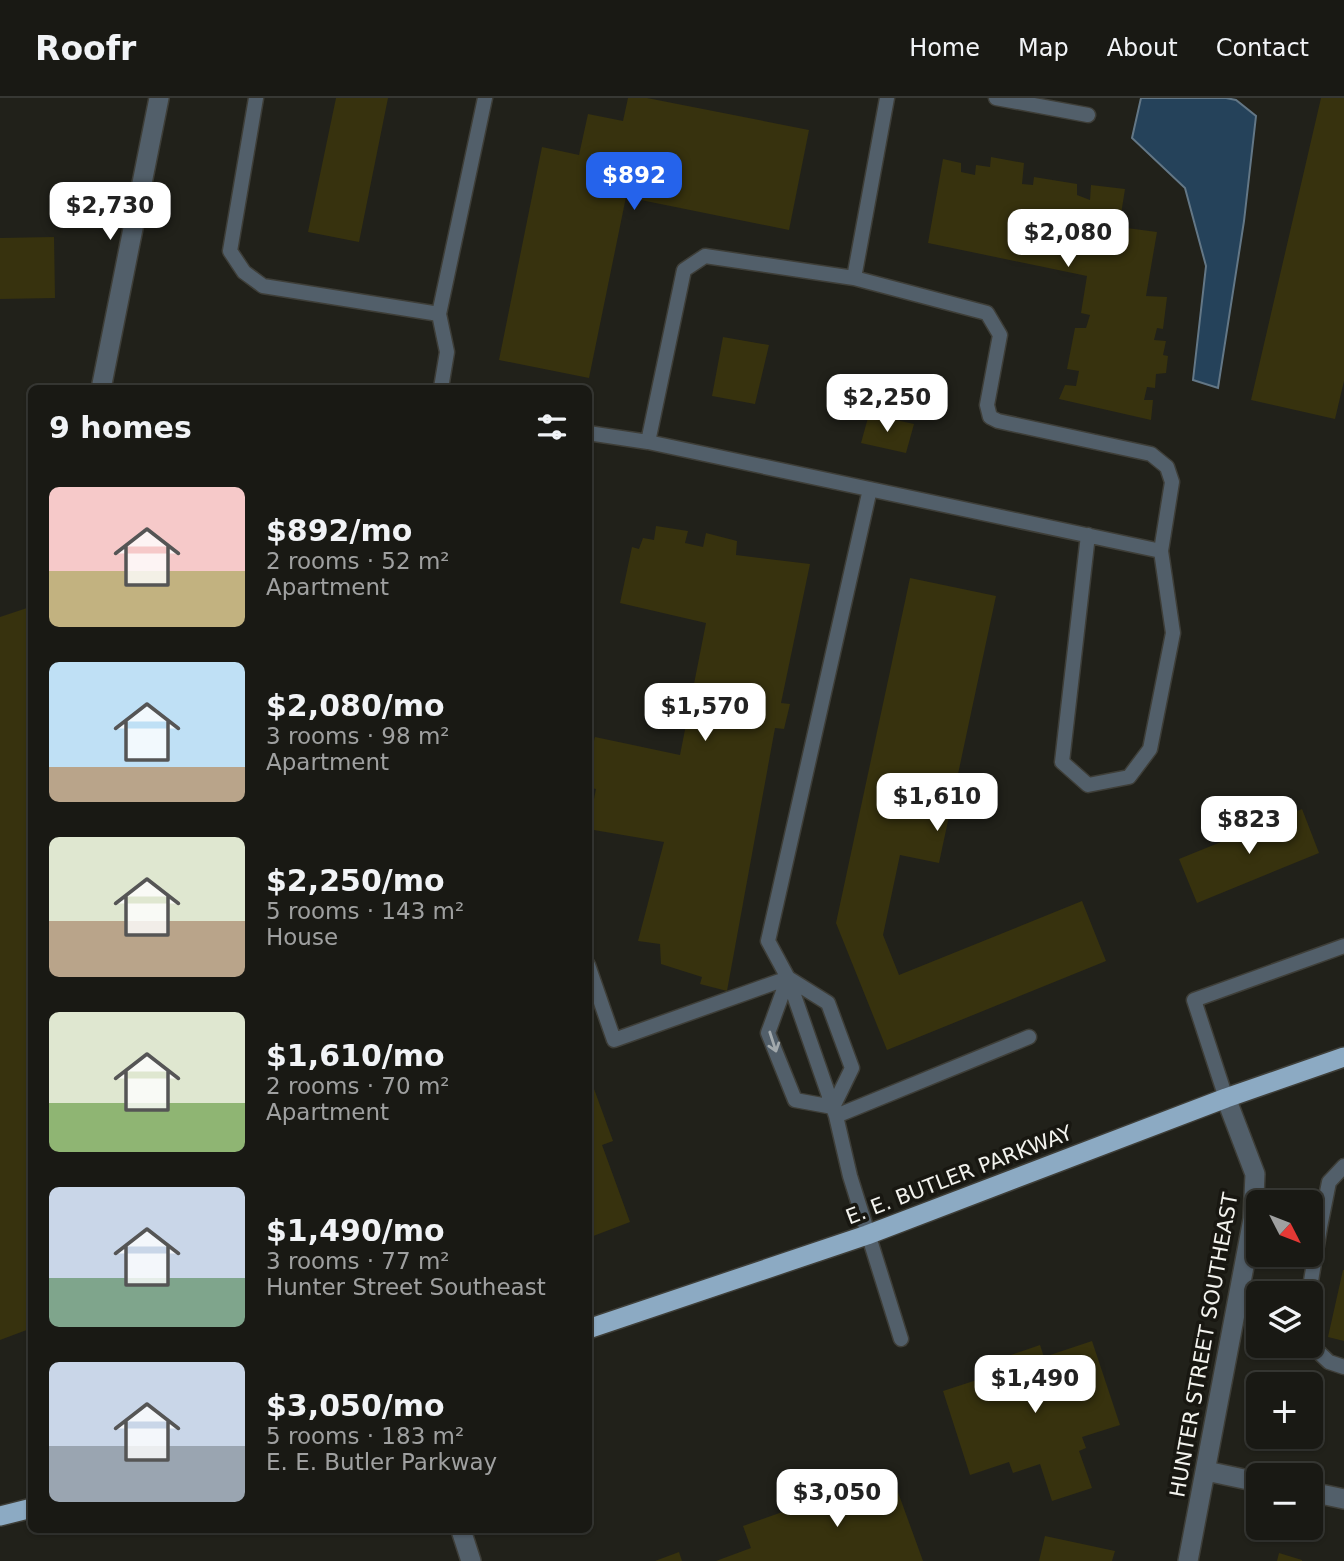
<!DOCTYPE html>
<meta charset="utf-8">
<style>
body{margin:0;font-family:"DejaVu Sans",sans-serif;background:#262622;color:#f1f3f6;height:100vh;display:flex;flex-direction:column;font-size:26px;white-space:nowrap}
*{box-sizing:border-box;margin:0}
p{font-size:23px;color:#9fa0a0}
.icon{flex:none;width:38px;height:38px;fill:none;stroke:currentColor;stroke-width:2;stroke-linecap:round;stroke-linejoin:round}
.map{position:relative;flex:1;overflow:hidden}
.sheet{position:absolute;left:28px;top:287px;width:564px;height:1148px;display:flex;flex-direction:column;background:#191914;border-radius:10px;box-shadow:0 2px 5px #0004,0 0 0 2px #373834}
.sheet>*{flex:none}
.needle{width:46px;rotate:132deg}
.buttons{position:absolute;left:1246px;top:1092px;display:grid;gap:14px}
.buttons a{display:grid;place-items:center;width:77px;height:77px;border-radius:10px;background:#191914;box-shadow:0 2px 5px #0004,0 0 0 2px #373834;font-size:35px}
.price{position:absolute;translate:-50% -60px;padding:0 16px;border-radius:14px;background:#fff;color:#222;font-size:23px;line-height:46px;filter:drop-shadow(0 2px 4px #0008)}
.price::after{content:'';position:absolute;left:50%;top:42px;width:21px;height:16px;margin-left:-10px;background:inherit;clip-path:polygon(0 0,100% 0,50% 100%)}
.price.current{background:#2563eb;color:#fff}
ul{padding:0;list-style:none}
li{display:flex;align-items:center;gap:21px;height:175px;padding:0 21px}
li span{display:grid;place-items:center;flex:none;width:196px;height:140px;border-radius:10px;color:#555}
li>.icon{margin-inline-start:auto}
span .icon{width:84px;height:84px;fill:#fffc;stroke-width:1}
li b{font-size:30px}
h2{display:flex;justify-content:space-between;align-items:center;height:84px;padding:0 21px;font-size:30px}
header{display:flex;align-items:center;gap:42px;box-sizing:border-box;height:98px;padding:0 35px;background:#191914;border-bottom:2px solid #373834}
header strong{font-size:33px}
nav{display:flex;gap:38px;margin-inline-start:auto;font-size:24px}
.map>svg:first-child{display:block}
.water{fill:#25425a;stroke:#637786;stroke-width:2}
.building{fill:#37320e}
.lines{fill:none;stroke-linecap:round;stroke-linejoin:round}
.service-casing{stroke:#3e3e38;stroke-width:17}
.minor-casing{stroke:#3e3e38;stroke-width:22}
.trunk-casing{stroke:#3e3e38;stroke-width:22}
.service{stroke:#525f6a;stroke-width:14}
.minor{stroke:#525f6a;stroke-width:19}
.trunk{stroke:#8caac3;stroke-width:19}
.oneway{stroke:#a2a9ac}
.labels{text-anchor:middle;stroke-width:7;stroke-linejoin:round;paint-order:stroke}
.street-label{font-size:21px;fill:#f3f3ee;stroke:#181711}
</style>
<header>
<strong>Roofr</strong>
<nav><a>Home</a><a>Map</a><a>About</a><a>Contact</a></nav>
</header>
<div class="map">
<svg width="1344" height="1463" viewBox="0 0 1344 1463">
<rect width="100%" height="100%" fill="#21211a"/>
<!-- water -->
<path class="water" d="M1141 0H1226L1236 2 1256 18 1244 123 1218 290 1193 282 1206 168 1185 90 1132 40Z"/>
<!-- building -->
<path class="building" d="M336 0H388L359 144 308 134Z
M628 0H647L809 32 789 132 626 99 589 280 499 262 542 49 579 57 588 16 623 23Z
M1321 0H1344V283L1335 321 1251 302Z
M991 59 1024 65 1022 86 1033 87 1034 79 1077 86V97L1090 102 1091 87 1125 91 1119 129 1157 134 1146 198 1167 199 1163 231 1157 230 1154 242 1166 243 1163 257 1168 258 1166 275 1156 276 1155 290 1147 289 1144 302H1153L1151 322 1059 301 1065 287 1076 288 1079 273 1067 271 1075 230H1086L1090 217 1081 215 1087 178 928 145 943 61 961 65V74L975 77 976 67 990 69Z
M54 139 55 200 0 201V140Z
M723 239 769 247 755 306 712 298Z
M869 316 914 326 906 355 861 345Z
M656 428 688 433 685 445 703 449 706 435 737 443 736 457 810 466 781 605 790 606 784 631 775 630 727 893 700 886 702 879 661 866 660 846 638 843 664 744 588 731 596 691 588 689V664L595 639 680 657 706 525 620 505 632 449 639 451 643 440 654 442Z
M910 480 996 498 939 765 900 757 883 837 899 877 1082 803 1106 863 887 952 836 825Z
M27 510 32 523V1230L0 1242V519Z
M1302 711 1319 755 1197 805 1179 761Z
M590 980 613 1043 602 1047 630 1124 588 1140V981Z
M1343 1172H1344V1243L1328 1239Z
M1092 1243 1120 1327 1082 1339 1086 1350 1079 1353 1092 1390 1052 1403 1040 1366 1013 1375 1009 1364 970 1377 943 1293 989 1278 985 1266 1040 1247 1044 1259Z
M891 1375 923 1463H716L751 1450 743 1428Z
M1045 1438 1115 1453 1112 1463H1039Z
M679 1454 682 1463H655Z
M1279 1455 1302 1462V1463H1277Z"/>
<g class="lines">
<defs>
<path id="service" d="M256 0 230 153 244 174 263 188 439 216
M887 0 854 180 987 215 1000 237 987 307 990 319 998 323 1151 356 1167 369 1172 384 1161 453 1173 535 1150 651 1129 679 1088 687 1062 664 1088 437
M996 0 1088 17
M441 290 447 254 439 216 485 0
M588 335 648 344 1161 453
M648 344 684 172 705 158 854 180
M588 867 614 942 788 880 768 843 870 391
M788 880 836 1018 850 1078 901 1241
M788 880 768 935 795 1002 833 1009
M788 880 828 905 852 970 833 1009
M1226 1000 1194 902 1344 848
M836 1018 1029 939
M1320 1129 1329 1084 1344 1068
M1309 1195 1320 1129 1311 1128
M1311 1247 1329 1264 1344 1269"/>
<path id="minor" d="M102 290V286L159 0
M1206 1373 1258 1384
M1311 1394 1344 1401
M461 1432 471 1463
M1188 1463 1253 1121 1255 1076 1226 1000"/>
<path id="trunk" d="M588 1231 867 1137 1226 1000 1344 959
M0 1418 32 1410"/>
</defs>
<!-- service casing -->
<use href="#service" class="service-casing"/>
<!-- minor casing -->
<use href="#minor" class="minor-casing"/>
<!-- trunk casing -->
<use href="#trunk" class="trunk-casing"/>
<!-- service -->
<use href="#service" class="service"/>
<!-- minor -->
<use href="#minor" class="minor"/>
<!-- trunk -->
<use href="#trunk" class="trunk"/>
</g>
<!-- one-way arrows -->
<defs><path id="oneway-shaft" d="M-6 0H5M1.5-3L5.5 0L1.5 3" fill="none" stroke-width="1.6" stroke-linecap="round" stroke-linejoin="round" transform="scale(1.75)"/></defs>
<use class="oneway" href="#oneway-shaft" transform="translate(773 944) rotate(72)"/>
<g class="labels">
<!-- street labels -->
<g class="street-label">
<text transform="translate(959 1077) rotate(-21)" y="7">E. E. BUTLER PARKWAY</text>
<text transform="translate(1204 1247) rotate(-80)" y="7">HUNTER STREET SOUTHEAST</text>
</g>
</g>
</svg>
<div class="buttons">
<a><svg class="needle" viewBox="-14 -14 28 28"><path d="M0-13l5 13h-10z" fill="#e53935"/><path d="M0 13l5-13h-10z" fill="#9fa0a0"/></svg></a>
<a><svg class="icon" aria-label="layers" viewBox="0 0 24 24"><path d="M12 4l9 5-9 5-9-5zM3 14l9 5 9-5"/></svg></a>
<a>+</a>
<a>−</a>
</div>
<b class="price current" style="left:634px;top:114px">$892</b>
<b class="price" style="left:110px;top:144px">$2,730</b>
<b class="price" style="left:1068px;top:171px">$2,080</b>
<b class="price" style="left:887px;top:336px">$2,250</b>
<b class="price" style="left:705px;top:645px">$1,570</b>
<b class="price" style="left:937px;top:735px">$1,610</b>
<b class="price" style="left:1249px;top:758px">$823</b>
<b class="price" style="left:1035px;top:1317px">$1,490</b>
<b class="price" style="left:837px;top:1431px">$3,050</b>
<section class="sheet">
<h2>9 homes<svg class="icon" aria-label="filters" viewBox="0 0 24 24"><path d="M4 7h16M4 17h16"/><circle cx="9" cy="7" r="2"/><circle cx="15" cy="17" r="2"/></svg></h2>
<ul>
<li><span style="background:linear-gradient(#f6c9c9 60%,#c2b280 0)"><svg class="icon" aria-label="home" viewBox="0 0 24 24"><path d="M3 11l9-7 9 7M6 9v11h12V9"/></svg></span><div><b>$892/mo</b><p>2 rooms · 52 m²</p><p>Apartment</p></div></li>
<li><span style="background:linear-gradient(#bfe0f5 75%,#b9a48a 0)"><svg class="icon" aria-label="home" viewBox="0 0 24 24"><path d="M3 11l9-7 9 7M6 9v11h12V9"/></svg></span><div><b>$2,080/mo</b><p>3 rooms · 98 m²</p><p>Apartment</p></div></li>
<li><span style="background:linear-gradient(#dfe7d0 60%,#b9a48a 0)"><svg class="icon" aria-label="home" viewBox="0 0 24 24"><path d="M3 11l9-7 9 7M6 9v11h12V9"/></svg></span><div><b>$2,250/mo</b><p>5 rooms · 143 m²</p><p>House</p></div></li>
<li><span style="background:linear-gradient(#dfe7d0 65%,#8fb573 0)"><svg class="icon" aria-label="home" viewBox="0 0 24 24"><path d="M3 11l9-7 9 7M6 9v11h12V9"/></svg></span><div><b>$1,610/mo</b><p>2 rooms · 70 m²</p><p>Apartment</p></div></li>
<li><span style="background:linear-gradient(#c9d6e8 65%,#7fa58c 0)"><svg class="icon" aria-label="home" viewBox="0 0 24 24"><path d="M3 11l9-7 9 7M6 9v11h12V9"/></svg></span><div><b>$1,490/mo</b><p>3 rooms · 77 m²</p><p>Hunter Street Southeast</p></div></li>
<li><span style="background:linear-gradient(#c9d6e8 60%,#9aa5b1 0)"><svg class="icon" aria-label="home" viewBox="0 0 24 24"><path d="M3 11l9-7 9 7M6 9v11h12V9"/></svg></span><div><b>$3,050/mo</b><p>5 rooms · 183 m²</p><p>E. E. Butler Parkway</p></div></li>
</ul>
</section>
</div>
